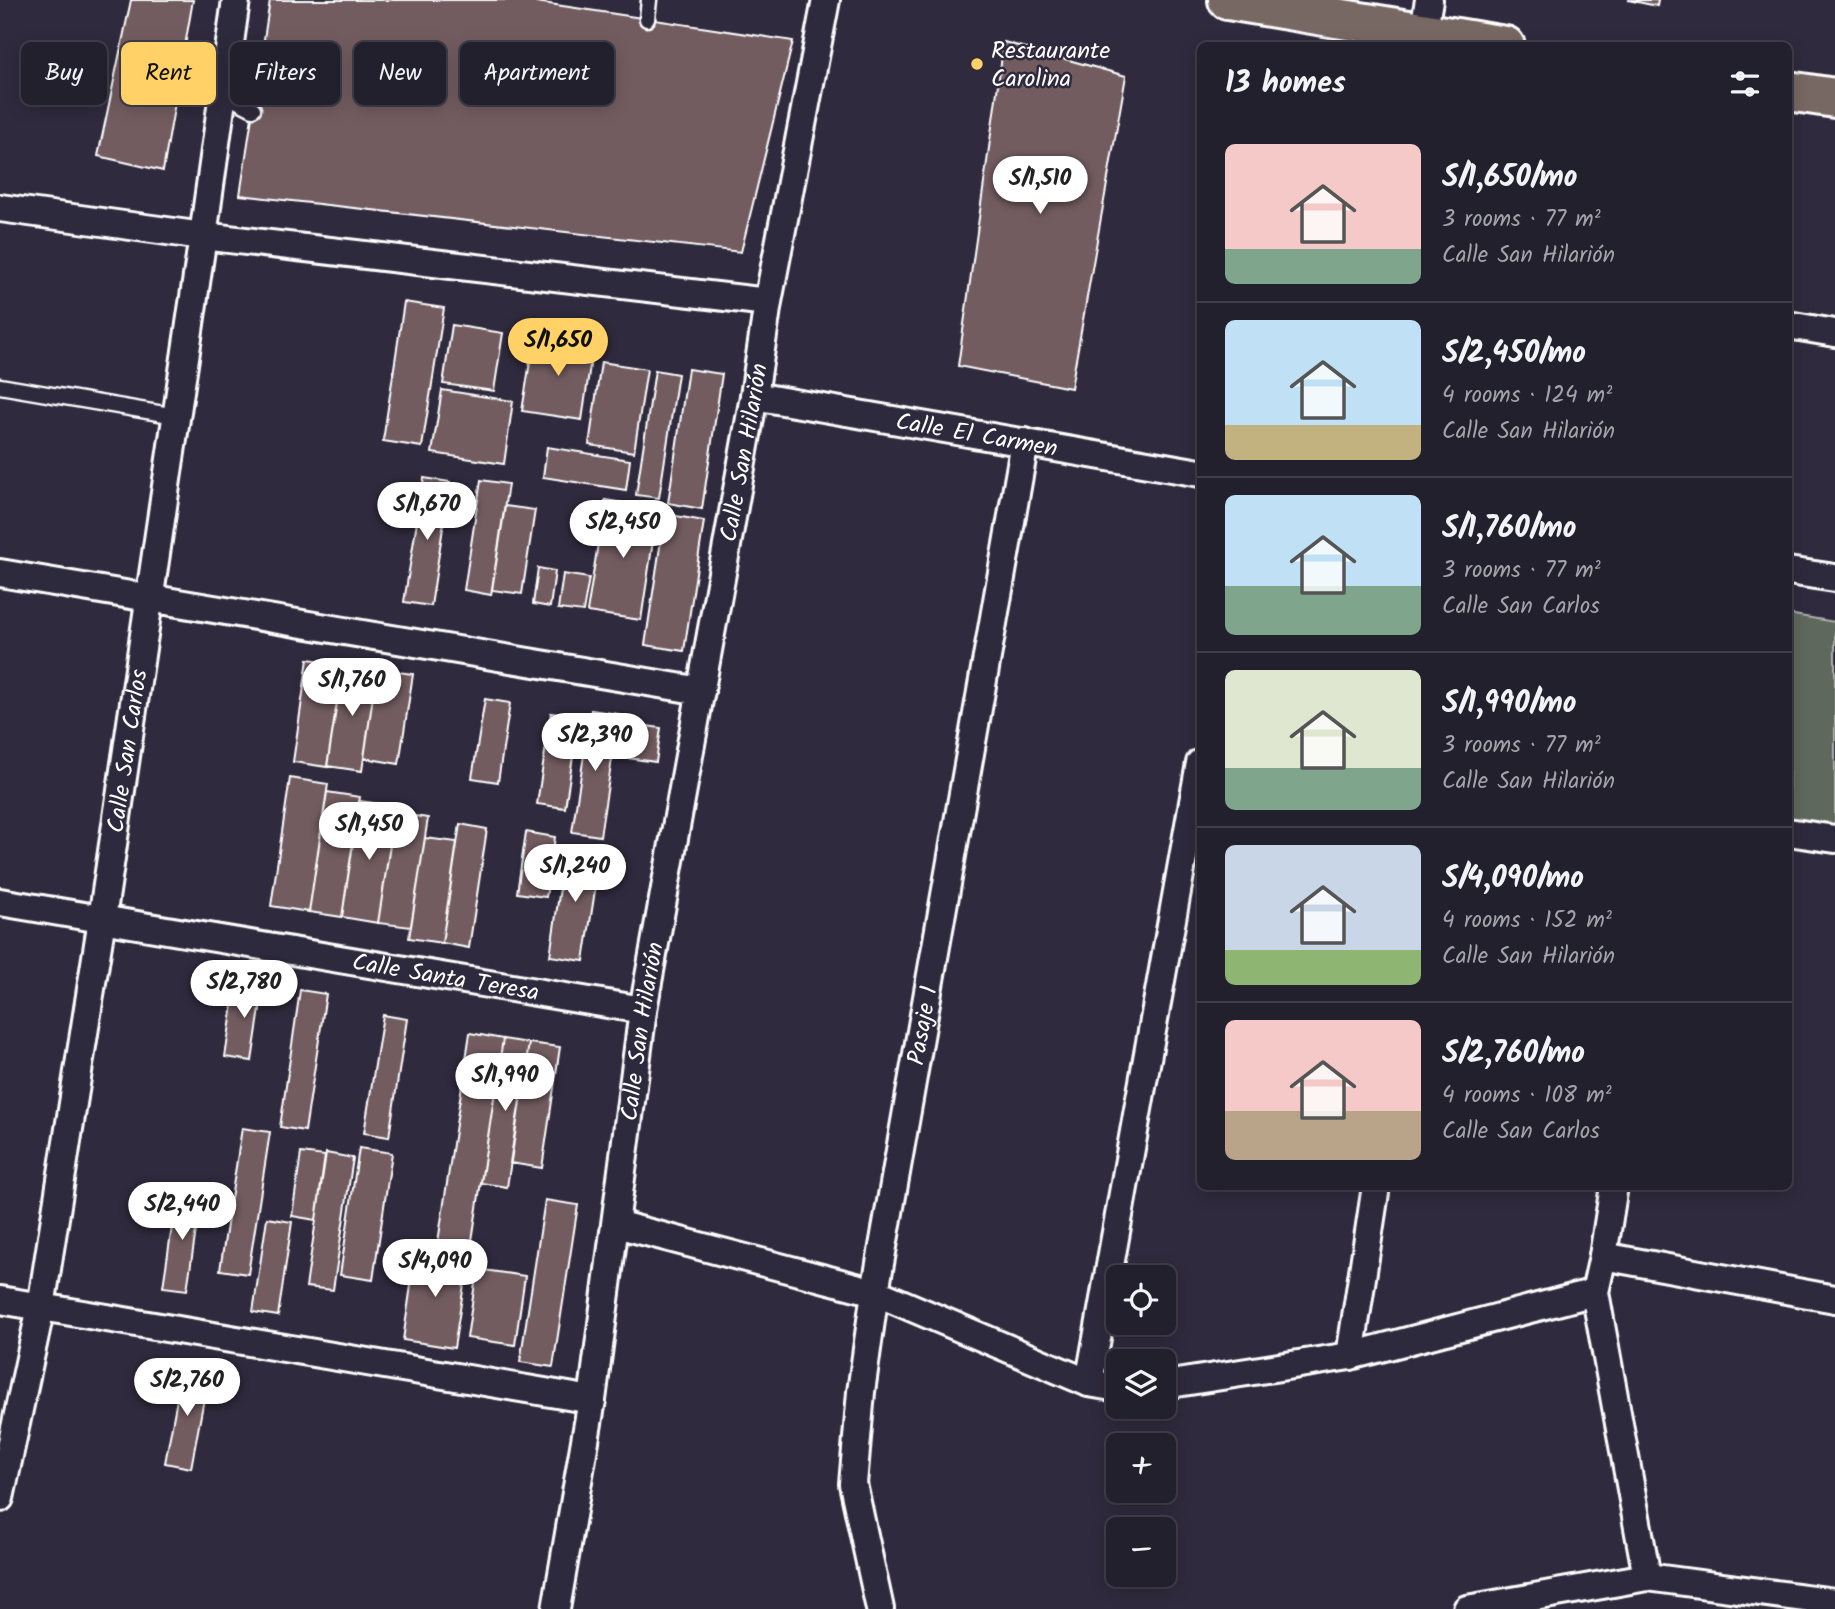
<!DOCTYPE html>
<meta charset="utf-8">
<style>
body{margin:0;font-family:Kalam,sans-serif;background:#2f2d3a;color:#f1f3f6;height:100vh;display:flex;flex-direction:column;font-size:26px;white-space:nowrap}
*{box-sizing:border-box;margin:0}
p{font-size:23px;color:#a3a3aa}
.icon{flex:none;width:38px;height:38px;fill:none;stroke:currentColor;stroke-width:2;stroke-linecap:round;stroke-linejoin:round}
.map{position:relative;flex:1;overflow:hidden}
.side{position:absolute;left:1197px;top:42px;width:595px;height:1148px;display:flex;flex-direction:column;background:#23202e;border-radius:10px;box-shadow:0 4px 18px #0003,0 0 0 2px #403e4a}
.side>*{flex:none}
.top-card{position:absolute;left:21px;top:42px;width:665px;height:63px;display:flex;gap:14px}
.tools{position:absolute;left:1106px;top:1265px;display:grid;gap:14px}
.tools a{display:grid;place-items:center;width:70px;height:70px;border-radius:10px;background:#23202e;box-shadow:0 4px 18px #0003,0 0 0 2px #403e4a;font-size:35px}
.price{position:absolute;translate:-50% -60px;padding:0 16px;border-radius:24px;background:#fff;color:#222;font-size:23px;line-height:46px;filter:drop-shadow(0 2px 4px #0008)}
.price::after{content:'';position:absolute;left:50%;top:42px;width:21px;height:16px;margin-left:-10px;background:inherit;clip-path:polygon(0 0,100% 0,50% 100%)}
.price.selected{background:#ffd166;color:#111}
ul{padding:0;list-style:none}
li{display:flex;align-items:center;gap:21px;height:175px;padding:0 28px}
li+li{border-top:2px solid #403e4a}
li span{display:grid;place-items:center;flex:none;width:196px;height:140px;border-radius:10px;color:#555}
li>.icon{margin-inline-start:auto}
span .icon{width:84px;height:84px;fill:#fffc;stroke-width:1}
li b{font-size:30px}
h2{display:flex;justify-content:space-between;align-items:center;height:84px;padding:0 28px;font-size:30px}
.pill{padding:0 24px;border-radius:10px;background:#23202e;box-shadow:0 4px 18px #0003,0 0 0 2px #403e4a;font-size:24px;line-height:63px}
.pill.selected{background:#ffd166;color:#111}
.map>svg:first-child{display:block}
.green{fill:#5f675b;stroke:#afb3ad;stroke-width:2}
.building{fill:#725c60;stroke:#fff;stroke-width:2}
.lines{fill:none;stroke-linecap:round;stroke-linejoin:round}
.service-casing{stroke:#fff;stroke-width:19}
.minor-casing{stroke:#fff;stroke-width:32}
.trunk-casing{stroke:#fff;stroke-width:44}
.service{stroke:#2f2a3d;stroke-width:14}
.minor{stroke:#2f2a3d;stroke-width:26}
.trunk{stroke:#776864;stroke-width:38}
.poi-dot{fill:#ffd166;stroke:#2f2a3d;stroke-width:2.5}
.labels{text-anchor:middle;stroke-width:5;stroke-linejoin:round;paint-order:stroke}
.poi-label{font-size:24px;fill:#fff;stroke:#2f2a3d;text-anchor:start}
.street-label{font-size:24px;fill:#fff;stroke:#2f2a3d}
</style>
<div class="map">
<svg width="1835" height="1609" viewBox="0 0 1835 1609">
<rect width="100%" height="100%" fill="#2f2a3d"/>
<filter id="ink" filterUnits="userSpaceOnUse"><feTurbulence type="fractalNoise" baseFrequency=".0143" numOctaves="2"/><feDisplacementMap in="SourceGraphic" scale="14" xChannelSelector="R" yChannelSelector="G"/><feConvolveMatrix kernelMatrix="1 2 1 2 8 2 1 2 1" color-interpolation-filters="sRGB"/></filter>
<g filter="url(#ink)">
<!-- green -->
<path class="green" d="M1788 614 1835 622V830L1789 822Z"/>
<!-- building -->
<path class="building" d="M131 0H193L163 171 98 156Z
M270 0H523L793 41 741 252 240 195Z
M1628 0H1658L1657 6Z
M1004 42 1126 76 1071 388 958 366Z
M404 302 444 308 422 447 383 441Z
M452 325 503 333 494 391 443 384Z
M534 337 593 345 582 420 522 411Z
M601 362 647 369 634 452 589 445Z
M688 369 722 374 702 509 668 503Z
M655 370 678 374 659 498 636 495Z
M442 390 513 401 504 464 432 453Z
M547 447 630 460 626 490 543 477Z
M424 478 450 482 431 606 404 602Z
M481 480 508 484 491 595 464 590Z
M605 500 658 508 641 620 587 612Z
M505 506 535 510 522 594 492 590Z
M665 514 704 521 684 651 645 645Z
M538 568 555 571 550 607 533 604Z
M563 574 589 578 583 612 558 609Z
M308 659 343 664 327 767 293 762Z
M343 664 377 669 362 771 327 766Z
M377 669 413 674 399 764 364 758Z
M485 699 510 703 498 782 472 778Z
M591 710 619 714 600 836 572 832Z
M551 713 579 717 565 808 537 804Z
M626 723 661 728 656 762 620 757Z
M290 778 328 784 309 912 271 906Z
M327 792 360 797 342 917 309 912Z
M359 801 396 806 378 923 342 917Z
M395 813 428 818 411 927 378 923Z
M460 824 487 829 469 948 442 943Z
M526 832 555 837 546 897 517 893Z
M425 838 457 842 442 943 409 938Z
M566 847 601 852 584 961 550 956Z
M237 979 264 983 252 1061 225 1057Z
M300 990 326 994 305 1131 280 1127Z
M383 1015 407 1019 389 1137 364 1133Z
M470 1033 503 1039 471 1247 438 1242Z
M503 1039 529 1043 507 1187 481 1183Z
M529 1043 560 1047 542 1168 510 1163Z
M242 1128 270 1132 248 1274 220 1270Z
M359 1148 392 1153 373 1280 340 1275Z
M301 1153 325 1156 316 1220 292 1216Z
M326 1153 353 1158 333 1290 306 1287Z
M177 1193 201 1197 187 1290 163 1287Z
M545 1200 578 1205 553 1367 520 1362Z
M267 1218 292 1222 278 1316 253 1312Z
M416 1251 468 1259 454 1348 403 1340Z
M477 1269 525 1276 515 1345 467 1338Z
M183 1367 209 1372 191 1468 165 1463Z"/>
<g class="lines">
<defs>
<path id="service" d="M647 19 649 0
M222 93 253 109
M0 386 176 416"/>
<g id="minor">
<path d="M1421 46 1429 0"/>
<path d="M0 208 203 236 768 302"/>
<path d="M1788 325 1835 333"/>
<path id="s1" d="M754 396 1200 473"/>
<path d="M1788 571 1835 578"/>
<path d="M0 573 701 691"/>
<path d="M1788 832 1835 839"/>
<path id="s2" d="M0 902 643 1010"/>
<path d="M1614 1186 1603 1256 1595 1292 1647 1577"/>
<path d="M616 1224 875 1292 1089 1383 1118 1388"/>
<path d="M1603 1256 1835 1299"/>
<path d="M0 1300 592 1400"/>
<path d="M1350 1356 1376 1186"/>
<path d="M1089 1383 1200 763"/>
<path d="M1164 1385 1350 1356 1595 1292"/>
<path id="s3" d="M0 1498 41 1307 102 919 203 236 236 0"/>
<path id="s4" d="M556 1609 592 1400 643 1010 754 396 768 302 826 0"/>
<path id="s5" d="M880 1609 853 1484 861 1392 875 1292 1025 442"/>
<path d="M1467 1609 1647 1577 1835 1602"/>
</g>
<path id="trunk" d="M1228 0 1505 46
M1788 91 1835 98"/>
</defs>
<!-- service casing -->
<use href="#service" class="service-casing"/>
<!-- minor casing -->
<use href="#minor" class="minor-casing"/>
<!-- trunk casing -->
<use href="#trunk" class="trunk-casing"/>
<!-- service -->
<use href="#service" class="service"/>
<!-- minor -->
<use href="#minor" class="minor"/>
<!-- trunk -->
<use href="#trunk" class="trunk"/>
</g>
</g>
<!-- markers -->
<circle class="poi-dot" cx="977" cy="64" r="7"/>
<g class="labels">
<!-- poi labels -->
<g class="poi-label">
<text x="991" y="58">Restaurante<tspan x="991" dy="28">Carolina</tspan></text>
</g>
<!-- street labels -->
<g class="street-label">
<text dy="8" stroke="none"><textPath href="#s1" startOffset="226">Calle El Carmen</textPath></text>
<text dy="8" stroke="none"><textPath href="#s4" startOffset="1172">Calle San Hilarión</textPath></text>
<text dy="8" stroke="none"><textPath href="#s3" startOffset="758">Calle San Carlos</textPath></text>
<text dy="8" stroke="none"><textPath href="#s2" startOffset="452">Calle Santa Teresa</textPath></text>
<text dy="8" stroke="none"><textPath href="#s5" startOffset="592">Pasaje 1</textPath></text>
<text dy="8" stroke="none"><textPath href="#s4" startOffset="584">Calle San Hilarión</textPath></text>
</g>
</g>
</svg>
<div class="tools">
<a><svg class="icon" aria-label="locate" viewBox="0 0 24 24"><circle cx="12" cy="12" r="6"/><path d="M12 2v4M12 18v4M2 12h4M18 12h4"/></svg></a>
<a><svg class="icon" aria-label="layers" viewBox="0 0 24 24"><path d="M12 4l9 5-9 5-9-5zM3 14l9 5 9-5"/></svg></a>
<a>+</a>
<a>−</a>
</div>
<b class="price" style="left:1040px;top:216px">S/1,510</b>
<b class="price selected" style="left:558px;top:378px">S/1,650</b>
<b class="price" style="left:427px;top:542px">S/1,670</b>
<b class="price" style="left:623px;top:560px">S/2,450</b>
<b class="price" style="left:352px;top:718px">S/1,760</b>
<b class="price" style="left:595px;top:773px">S/2,390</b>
<b class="price" style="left:369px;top:862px">S/1,450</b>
<b class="price" style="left:575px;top:904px">S/1,240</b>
<b class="price" style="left:244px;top:1020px">S/2,780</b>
<b class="price" style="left:505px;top:1113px">S/1,990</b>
<b class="price" style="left:182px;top:1242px">S/2,440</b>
<b class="price" style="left:435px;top:1299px">S/4,090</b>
<b class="price" style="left:187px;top:1418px">S/2,760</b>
<div class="top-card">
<a class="pill">Buy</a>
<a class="pill selected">Rent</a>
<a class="pill">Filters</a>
<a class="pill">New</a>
<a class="pill">Apartment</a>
</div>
<section class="side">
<h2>13 homes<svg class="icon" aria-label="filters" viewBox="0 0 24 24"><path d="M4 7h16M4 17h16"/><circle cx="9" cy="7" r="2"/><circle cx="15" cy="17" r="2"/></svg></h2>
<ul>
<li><span style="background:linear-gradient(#f6c9c9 75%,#7fa58c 0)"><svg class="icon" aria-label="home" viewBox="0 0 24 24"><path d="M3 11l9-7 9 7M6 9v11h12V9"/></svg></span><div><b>S/1,650/mo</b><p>3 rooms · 77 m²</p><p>Calle San Hilarión</p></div></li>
<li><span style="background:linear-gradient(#bfe0f5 75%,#c2b280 0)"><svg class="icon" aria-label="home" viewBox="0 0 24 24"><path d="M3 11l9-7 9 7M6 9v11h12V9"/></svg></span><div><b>S/2,450/mo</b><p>4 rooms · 124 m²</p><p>Calle San Hilarión</p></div></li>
<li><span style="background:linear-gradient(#bfe0f5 65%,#7fa58c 0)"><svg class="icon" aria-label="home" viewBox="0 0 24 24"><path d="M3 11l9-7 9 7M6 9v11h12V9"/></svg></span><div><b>S/1,760/mo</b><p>3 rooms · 77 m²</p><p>Calle San Carlos</p></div></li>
<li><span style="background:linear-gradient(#dfe7d0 70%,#7fa58c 0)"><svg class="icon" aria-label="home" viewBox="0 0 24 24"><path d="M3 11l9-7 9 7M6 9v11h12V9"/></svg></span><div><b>S/1,990/mo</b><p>3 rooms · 77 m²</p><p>Calle San Hilarión</p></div></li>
<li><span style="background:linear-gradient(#c9d6e8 75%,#8fb573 0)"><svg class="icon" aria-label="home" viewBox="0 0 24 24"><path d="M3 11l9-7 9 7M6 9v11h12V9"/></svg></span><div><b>S/4,090/mo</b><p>4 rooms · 152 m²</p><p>Calle San Hilarión</p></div></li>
<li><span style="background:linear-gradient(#f6c9c9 65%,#b9a48a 0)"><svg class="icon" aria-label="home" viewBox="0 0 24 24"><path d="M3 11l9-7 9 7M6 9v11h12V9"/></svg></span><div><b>S/2,760/mo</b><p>4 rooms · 108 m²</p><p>Calle San Carlos</p></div></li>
</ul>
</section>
</div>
